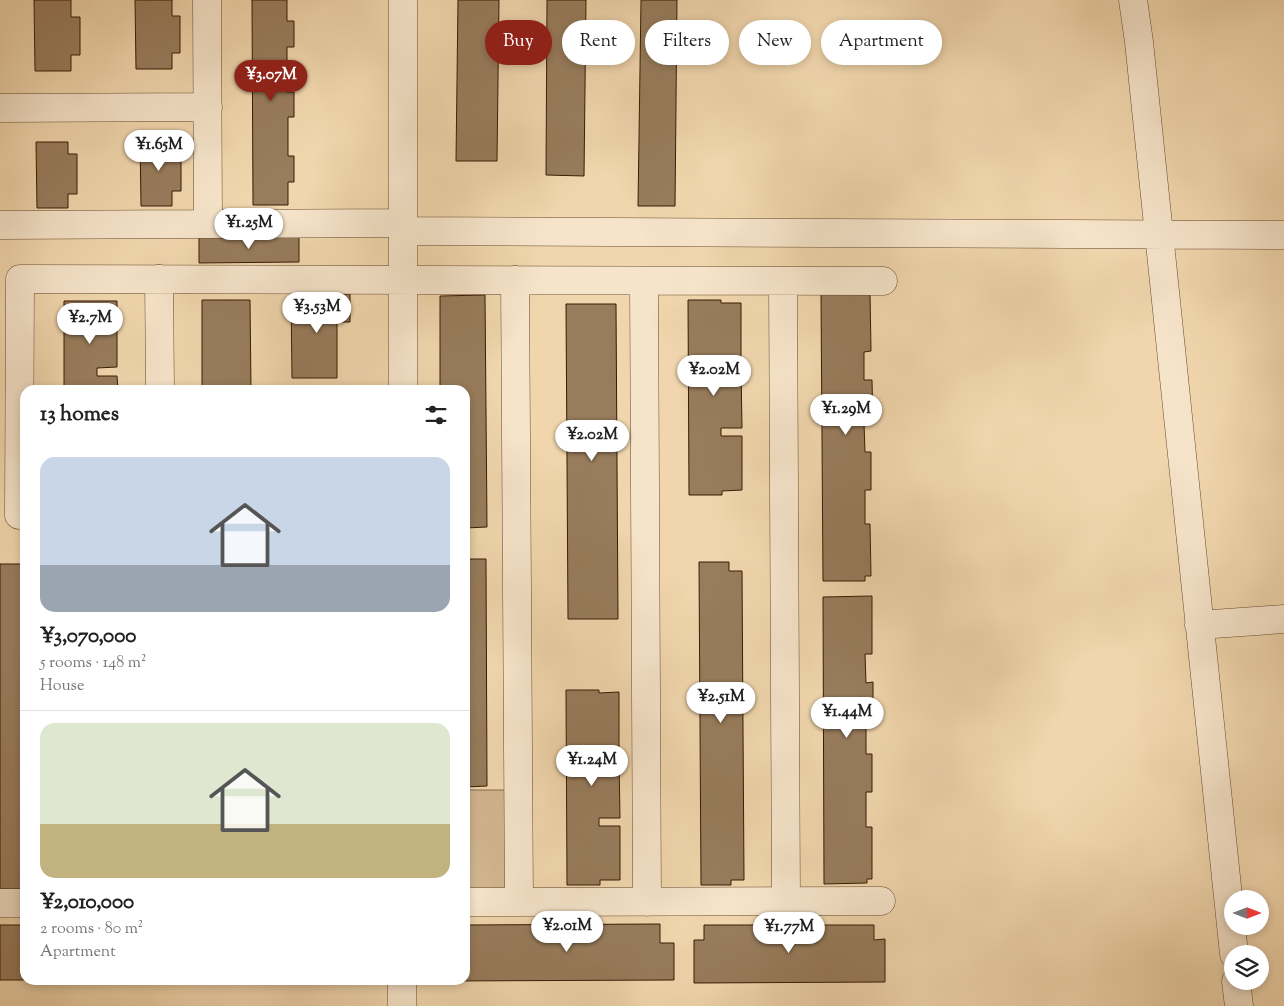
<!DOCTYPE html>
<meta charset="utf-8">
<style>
body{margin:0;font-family:"Sorts Mill Goudy",serif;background:#f6f6f6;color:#222;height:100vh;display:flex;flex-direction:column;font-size:19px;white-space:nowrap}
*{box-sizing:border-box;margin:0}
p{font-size:16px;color:#767676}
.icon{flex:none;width:28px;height:28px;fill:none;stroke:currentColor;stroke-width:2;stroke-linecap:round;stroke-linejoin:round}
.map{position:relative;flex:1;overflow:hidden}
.side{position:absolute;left:20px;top:385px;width:450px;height:600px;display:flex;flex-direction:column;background:#fff;border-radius:15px;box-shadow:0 2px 8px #0003}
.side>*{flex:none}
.banner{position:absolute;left:485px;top:20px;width:475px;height:45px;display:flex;gap:10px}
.needle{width:32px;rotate:90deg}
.buttons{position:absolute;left:1224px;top:890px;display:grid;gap:10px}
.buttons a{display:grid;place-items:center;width:45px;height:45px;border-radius:50%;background:#fff;box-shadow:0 2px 8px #0003;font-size:25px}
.price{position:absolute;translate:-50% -42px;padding:0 11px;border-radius:18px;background:#fff;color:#222;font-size:16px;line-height:32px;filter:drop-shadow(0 1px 2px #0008)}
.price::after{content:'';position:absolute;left:50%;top:30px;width:15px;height:11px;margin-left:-8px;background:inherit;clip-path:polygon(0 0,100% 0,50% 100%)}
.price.current{background:#8f2418;color:#fff}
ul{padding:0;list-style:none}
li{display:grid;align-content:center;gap:10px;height:265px;padding:0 20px}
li+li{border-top:1px solid #e0e0e0}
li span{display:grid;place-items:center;height:155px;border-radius:15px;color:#555}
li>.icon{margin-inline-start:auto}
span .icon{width:90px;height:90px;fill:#fffc;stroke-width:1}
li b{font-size:21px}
h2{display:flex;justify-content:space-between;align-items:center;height:60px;padding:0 20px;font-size:21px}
.chip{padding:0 18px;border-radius:22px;background:#fff;box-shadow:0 2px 8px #0003;font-size:18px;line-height:45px}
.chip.current{background:#8f2418;color:#fff}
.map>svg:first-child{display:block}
.green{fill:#d2b690;stroke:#85684a}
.building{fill:#987c5c;stroke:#381b04}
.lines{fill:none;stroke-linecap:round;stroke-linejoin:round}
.minor-casing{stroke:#664a2e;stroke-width:29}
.minor{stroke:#f6e4ca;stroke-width:28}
</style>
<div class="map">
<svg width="1284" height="1006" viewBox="0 0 1284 1006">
<rect width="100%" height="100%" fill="#f1d6ad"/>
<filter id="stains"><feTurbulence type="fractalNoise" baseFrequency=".004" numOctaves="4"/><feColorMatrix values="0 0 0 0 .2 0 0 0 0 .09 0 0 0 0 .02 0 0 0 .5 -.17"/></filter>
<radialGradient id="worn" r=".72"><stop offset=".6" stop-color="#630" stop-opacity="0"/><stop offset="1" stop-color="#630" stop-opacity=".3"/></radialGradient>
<!-- green -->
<path class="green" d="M465 790H510L511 889H465Z"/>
<!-- building -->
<path class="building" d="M34 0H71V17H80V55H71V71H35Z
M135 0H172V16H180V53H172V69H136Z
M252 0H287V21H294V47H287V92H294V117H288V156H294V182H288V205H253Z
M458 0H499L497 161H456Z
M547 0H586L584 176 546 175Z
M641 0H677L675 206H638Z
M140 139H172V151H181V191H172V206H141Z
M36 142H68V154H77V194H68V208H37Z
M199 237H299V262L199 263Z
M350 294V322H337V378H292L291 295Z
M821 294H870L871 351 864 352V380H872L873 423H864L865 452H871V490H865V524H870L871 576H865V581H823Z
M485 295 487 527 465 528V390H440V296Z
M202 300H250L251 390H202Z
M688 300H721V303H741V360H721V370H741L742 428H721V436H742V490L722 491V495H689Z
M64 301H117V367L97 368V376H117L118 390H64Z
M566 304H616L618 619H568Z
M465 559H486L487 786 465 787Z
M699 562H729V571H742L744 880H731V885H701Z
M0 564H25V635H22V643H25V723H23V728H25V810H21V817H25V889H0Z
M872 596V654H865L866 683 873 682V725H866V754H872V792H866V827H872V879H867V883L824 884 823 597Z
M566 690H599V693L619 692V750H599V759H619L620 818H599V826H620V880H600V885H567Z
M660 924V943H674V980L445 981V980H465V925Z
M0 925H25V980H43H0Z
M704 925H874V940L885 939V982L694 983V940H704Z
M91 980H258L91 981Z"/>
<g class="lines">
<defs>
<path id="minor" d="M207 0 208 224
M1133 0 1139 42 1234 954
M0 108 208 107
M0 225 403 223
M403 231 1284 235
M159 279 160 390
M515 280 519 902
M644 281 647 902
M783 281 786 902
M403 390V0
M19 515 20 279 883 281
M1199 625 1284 619
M465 902 881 901
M0 903H25
M402 980V1006
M1236 981 1239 1006"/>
</defs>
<!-- minor casing -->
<use href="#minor" class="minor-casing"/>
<!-- minor -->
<use href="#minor" class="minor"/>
</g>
<rect width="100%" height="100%" filter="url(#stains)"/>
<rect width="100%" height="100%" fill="url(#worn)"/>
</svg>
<div class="buttons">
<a><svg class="needle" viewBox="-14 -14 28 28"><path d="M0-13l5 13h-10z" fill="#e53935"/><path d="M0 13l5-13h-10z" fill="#767676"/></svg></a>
<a><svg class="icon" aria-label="layers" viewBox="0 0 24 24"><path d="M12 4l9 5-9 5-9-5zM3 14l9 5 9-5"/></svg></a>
</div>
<b class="price current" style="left:271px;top:102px">¥3.07M</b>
<b class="price" style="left:159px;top:172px">¥1.65M</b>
<b class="price" style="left:249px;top:250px">¥1.25M</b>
<b class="price" style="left:317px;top:334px">¥3.53M</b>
<b class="price" style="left:90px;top:345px">¥2.7M</b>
<b class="price" style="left:714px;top:397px">¥2.02M</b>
<b class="price" style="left:846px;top:436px">¥1.29M</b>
<b class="price" style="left:592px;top:462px">¥2.02M</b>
<b class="price" style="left:721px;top:724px">¥2.51M</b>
<b class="price" style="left:847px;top:739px">¥1.44M</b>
<b class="price" style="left:592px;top:787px">¥1.24M</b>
<b class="price" style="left:567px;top:953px">¥2.01M</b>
<b class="price" style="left:789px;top:954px">¥1.77M</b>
<div class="banner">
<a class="chip current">Buy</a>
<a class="chip">Rent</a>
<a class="chip">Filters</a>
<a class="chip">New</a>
<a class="chip">Apartment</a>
</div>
<section class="side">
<h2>13 homes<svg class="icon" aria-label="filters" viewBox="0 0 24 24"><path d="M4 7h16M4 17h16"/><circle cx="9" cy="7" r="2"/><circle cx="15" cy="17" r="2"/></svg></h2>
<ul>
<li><span style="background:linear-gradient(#c9d6e8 70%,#9aa5b1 0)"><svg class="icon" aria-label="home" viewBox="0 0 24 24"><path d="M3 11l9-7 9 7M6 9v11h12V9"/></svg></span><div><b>¥3,070,000</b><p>5 rooms · 148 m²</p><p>House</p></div></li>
<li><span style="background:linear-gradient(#dfe7d0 65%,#c2b280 0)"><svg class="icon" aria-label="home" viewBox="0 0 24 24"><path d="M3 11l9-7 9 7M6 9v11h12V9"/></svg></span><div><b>¥2,010,000</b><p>2 rooms · 80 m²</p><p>Apartment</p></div></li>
</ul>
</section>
</div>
